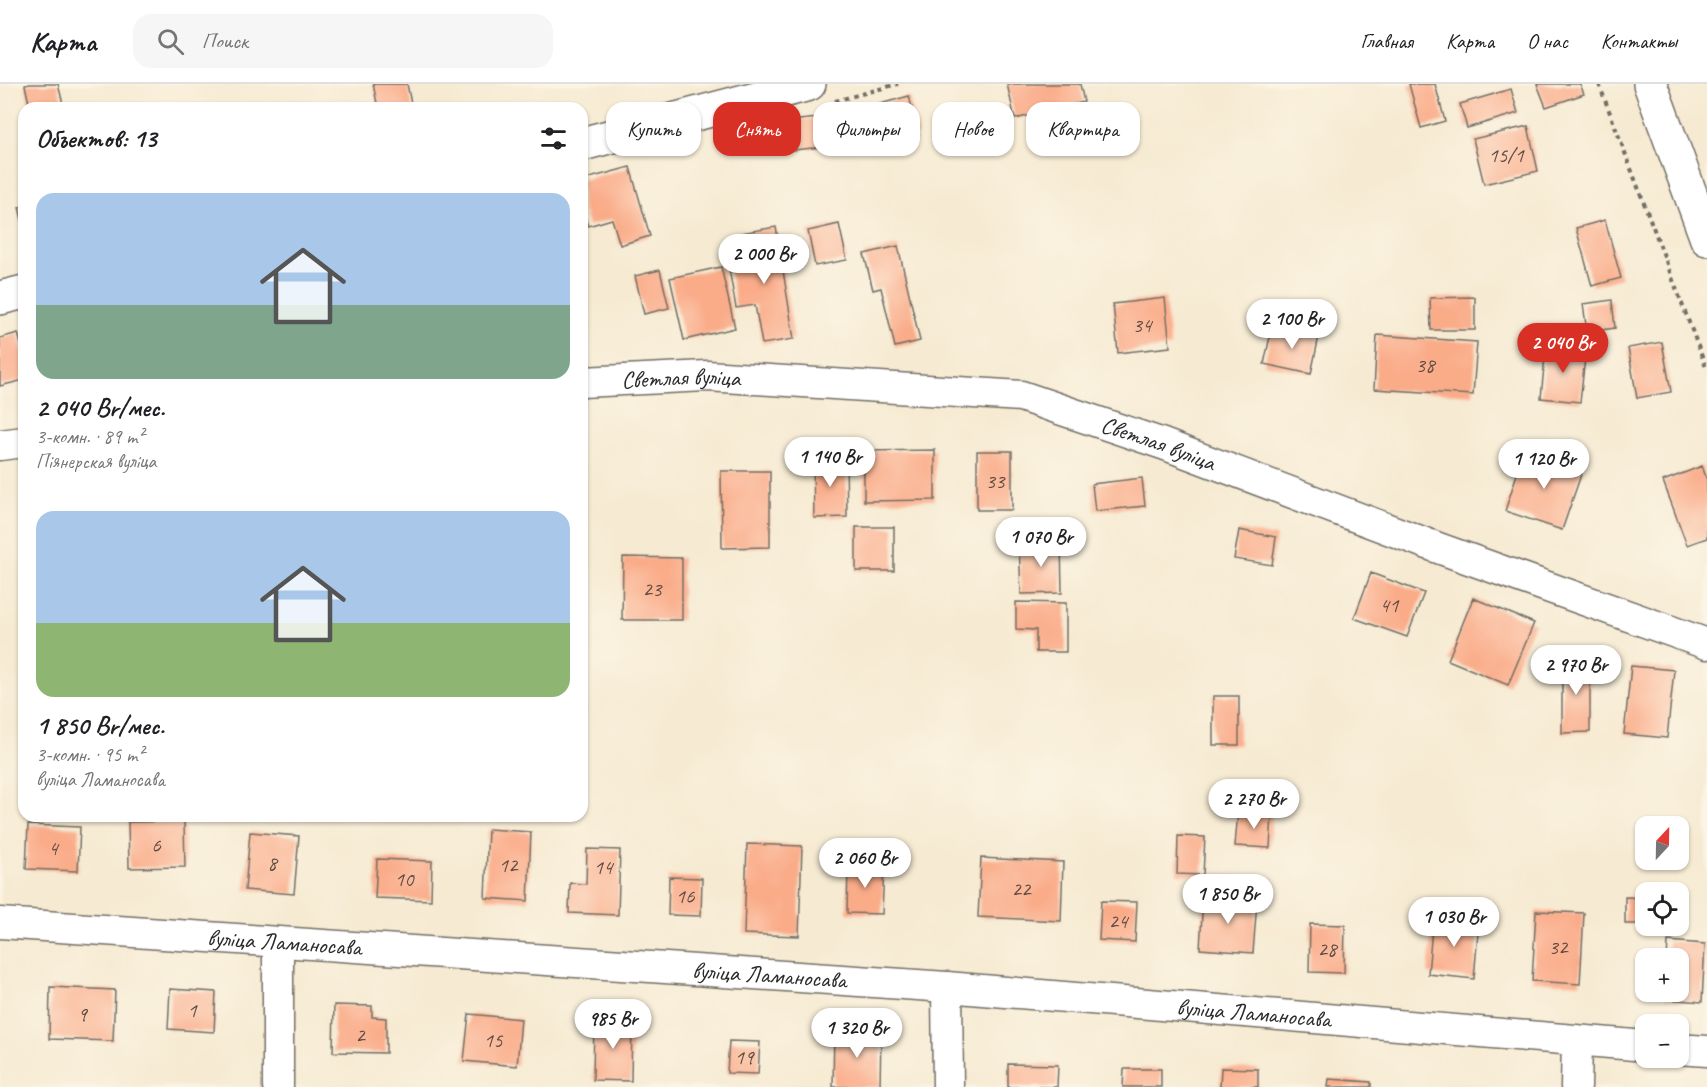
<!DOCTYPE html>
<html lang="ru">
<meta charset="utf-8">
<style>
body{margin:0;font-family:Caveat,sans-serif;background:#f6f6f6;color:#202124;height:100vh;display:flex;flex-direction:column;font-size:22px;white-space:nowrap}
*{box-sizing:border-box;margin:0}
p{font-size:20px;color:#757577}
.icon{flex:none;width:33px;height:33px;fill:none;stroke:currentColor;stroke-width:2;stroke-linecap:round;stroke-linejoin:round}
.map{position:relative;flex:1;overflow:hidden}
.drawer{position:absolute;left:18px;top:18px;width:570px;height:720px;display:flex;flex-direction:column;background:#fff;border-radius:18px;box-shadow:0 2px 4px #0004}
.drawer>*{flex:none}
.top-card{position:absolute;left:606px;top:18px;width:570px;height:54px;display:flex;gap:12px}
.needle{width:39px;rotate:22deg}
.buttons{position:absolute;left:1635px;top:732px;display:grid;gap:12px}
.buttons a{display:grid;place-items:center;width:54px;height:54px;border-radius:12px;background:#fff;box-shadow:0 2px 4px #0004;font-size:30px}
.price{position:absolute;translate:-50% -51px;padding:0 14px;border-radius:21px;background:#fff;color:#222;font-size:20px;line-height:39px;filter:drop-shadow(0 2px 3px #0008)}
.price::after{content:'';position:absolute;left:50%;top:36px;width:18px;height:14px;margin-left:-9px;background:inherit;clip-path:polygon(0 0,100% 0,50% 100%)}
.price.selected{background:#d93025;color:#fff}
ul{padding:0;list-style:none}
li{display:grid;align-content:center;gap:12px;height:318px;padding:0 18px}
li span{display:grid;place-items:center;height:186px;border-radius:18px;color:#555}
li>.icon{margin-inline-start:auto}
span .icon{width:108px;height:108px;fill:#fffc;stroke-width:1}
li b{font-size:26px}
h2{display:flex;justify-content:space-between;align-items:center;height:72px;padding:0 18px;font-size:26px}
.tag{padding:0 21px;border-radius:18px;background:#fff;box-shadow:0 2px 4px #0004;font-size:21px;line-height:54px}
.tag.selected{background:#d93025;color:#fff}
header{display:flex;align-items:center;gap:36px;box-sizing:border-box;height:84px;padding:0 30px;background:#fff;border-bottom:2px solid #e0e0e0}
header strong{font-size:28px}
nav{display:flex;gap:33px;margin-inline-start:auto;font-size:21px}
.search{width:420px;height:54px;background:#f6f6f6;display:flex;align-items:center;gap:15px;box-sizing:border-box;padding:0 21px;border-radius:18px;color:#757577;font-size:22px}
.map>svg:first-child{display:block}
.building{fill:#faac89}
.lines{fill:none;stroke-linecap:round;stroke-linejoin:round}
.minor-casing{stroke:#726e65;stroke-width:33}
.major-casing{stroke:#726e65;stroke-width:36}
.path{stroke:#726e65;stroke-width:4;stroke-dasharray:4.5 4.5;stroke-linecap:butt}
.minor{stroke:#fff;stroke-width:30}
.major{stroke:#fff;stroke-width:33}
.labels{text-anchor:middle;stroke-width:6;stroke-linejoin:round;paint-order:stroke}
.number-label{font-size:21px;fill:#5f4b42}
.street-label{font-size:24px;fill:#2b2b2b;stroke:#fcf5e5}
</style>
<header>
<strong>Карта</strong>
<div class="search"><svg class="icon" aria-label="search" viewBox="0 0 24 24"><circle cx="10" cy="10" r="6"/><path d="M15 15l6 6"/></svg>Поиск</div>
<nav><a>Главная</a><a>Карта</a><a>О нас</a><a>Контакты</a></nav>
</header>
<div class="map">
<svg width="1707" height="1003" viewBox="0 0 1707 1003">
<rect width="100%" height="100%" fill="#fcf5e5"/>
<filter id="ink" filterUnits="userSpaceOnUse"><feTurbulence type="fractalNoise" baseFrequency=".0167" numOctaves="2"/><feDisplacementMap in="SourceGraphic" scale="12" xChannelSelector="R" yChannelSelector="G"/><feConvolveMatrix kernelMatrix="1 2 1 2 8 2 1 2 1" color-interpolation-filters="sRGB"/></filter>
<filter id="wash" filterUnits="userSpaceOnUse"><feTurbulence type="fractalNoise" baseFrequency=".008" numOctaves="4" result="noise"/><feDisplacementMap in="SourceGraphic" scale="24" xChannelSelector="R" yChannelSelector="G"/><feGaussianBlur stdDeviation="1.35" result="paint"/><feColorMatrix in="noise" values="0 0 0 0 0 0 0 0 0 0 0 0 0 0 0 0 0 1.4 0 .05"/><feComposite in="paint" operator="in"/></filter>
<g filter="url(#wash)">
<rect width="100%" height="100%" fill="#f6ead2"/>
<g id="blocks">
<!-- building -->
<path class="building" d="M30 0H58L64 24H30L25 1Z
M373 0H407L412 24H378Z
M1007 0H1080L1084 18 1015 35Z
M1409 0H1435L1445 37 1421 44Z
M1537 0H1580L1584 10 1546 23Z
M1511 5 1518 29 1467 44 1460 20Z
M909 12 919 51 880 62 869 23Z
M827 33 831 62 794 66 790 37Z
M1528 42 1538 87 1484 100 1473 55Z
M630 83 650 152 620 161 612 135 588 142 582 122V96Z
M24 122V140H23L19 123Z
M1605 136 1621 194 1592 202 1576 144Z
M839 140 847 176 815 182 808 147Z
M776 143 794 255 762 260 755 221 736 224 729 185 746 182 741 149Z
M898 162 920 257 895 263 881 204 873 206 864 170Z
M721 183 735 244 684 256 670 194Z
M660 186 669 224 644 230 635 192Z
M1475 213V246H1431L1430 214Z
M1165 214 1170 263 1118 269 1113 220Z
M1612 216 1615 244 1587 248 1583 220Z
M1272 243 1319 252 1311 290 1264 280Z
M18 249 24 272V296L0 302V254Z
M1377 251 1477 258 1473 311 1374 305Z
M1662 258 1671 308 1637 314 1628 264Z
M1546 262 1586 265 1580 318 1541 314Z
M1525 365 1583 385 1562 446 1505 427Z
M935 366V416L864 417V367Z
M977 367H1012V426H977Z
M846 375 847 433 814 434 813 376Z
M1702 382 1707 396V454L1687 461 1663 397Z
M721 387H770V463L722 464Z
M1142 394 1145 422 1095 427 1092 400Z
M856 443H894V487H856Z
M1239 446 1276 453 1272 481 1234 475Z
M1061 458 1062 509 1021 510 1019 459Z
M623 473 682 474V536H622Z
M1371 489 1424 509 1407 553 1354 534Z
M1473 514 1534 539 1508 601 1448 576Z
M1016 518 1066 519V568H1036V546L1016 545Z
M1562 576H1590V648L1562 649Z
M1631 582 1674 586 1667 654 1624 650Z
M1213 612H1239V661H1213Z
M1238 727 1272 730 1270 764 1235 762Z
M439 732H493V735L439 736Z
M184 737 185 783 129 784 128 738Z
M28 741 80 743 78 787 26 785Z
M488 745 531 748 528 817 485 814Z
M250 748 299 752 294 810 245 806Z
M1178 752 1205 753 1203 791 1177 790Z
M747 760 802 762 799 852 744 850Z
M587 765 620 766 618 831 569 829 570 799 586 800Z
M981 774 1063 778 1061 837 978 833Z
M377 775 432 777 431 816 375 814Z
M848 781 884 782 882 830 847 829Z
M669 793 702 794 701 832 668 831Z
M1203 813 1257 817 1253 869 1200 865Z
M1625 813 1646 814V840H1625Z
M1101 817 1137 818 1135 858 1099 856Z
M1536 827 1584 829 1580 900 1532 897Z
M1433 833 1479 837 1474 895 1428 890Z
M1310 840 1345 841 1344 889 1309 888Z
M1668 857 1705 860 1702 918 1665 915V908H1678V874H1667Z
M50 903 115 906 113 957 49 955Z
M170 905 216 908 214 948 168 945Z
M334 921 372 922V933L386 934V969L333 968Z
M469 930 521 935 517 982 464 977Z
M594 936 632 937 631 997 593 996Z
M834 947 881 948 880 1003H833Z
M729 957 760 958 758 990 727 989Z
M1008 980 1058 981 1057 1003H1008Z
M1221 984 1258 985V1003H1220Z
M1124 985H1161V1003H1123Z
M1329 995 1371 998V1003H1328Z"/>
</g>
</g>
<g filter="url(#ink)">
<use href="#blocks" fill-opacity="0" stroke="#726e65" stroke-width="1.5"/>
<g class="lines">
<defs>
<g id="minor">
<path id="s1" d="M582 298 707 292 1021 312 1163 360 1441 465 1707 560"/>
<path d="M0 361 24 358"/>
<path id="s2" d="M0 839 947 903 1646 962"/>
<path d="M947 903 948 1003"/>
<path d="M1678 965 1707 967"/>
<path d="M278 1003V859"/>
<path d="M1576 1003 1577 957"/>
</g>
<path id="major" d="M1650 0 1707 155
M582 60 809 0
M0 214 24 208"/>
</defs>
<!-- minor casing -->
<use href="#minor" class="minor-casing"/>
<!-- major casing -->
<use href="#major" class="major-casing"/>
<!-- path -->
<path class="path" d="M1599 0 1707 286
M835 17 898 0"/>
<!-- minor -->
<use href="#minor" class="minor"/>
<!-- major -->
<use href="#major" class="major"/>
</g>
</g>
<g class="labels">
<!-- number labels -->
<g class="number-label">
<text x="1506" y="78">15/1</text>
<text x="1142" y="248">34</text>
<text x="1425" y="288">38</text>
<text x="995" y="404">33</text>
<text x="652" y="512">23</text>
<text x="1389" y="528">41</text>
<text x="156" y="768">6</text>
<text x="53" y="771">4</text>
<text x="272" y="786">8</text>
<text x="508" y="788">12</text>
<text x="603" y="790">14</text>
<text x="404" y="802">10</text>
<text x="1021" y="812">22</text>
<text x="685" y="819">16</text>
<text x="1118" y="844">24</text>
<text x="1558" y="870">32</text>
<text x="1327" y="872">28</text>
<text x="192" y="933">1</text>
<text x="82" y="937">9</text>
<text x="360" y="958">2</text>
<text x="493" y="963">15</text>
<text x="744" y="980">19</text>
</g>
<!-- street labels -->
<g class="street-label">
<text dy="8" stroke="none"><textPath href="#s1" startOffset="99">Светлая вуліца</textPath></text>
<text dy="8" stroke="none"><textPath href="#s1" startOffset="585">Светлая вуліца</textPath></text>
<text dy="8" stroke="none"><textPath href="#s2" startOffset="285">вуліца Ламаносава</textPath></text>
<text dy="8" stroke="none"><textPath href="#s2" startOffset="771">вуліца Ламаносава</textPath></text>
<text dy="8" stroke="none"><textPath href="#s2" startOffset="1257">вуліца Ламаносава</textPath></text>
</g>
</g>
</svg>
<div class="buttons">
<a><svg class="needle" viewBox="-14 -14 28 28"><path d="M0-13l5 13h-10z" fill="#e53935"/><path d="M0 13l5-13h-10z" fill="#757577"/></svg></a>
<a><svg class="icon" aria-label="locate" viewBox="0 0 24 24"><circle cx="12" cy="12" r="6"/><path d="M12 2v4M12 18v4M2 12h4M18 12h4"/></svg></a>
<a>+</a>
<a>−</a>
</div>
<b class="price" style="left:764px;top:201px">2 000 Br</b>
<b class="price" style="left:1292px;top:266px">2 100 Br</b>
<b class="price selected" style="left:1563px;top:290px">2 040 Br</b>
<b class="price" style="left:830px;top:404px">1 140 Br</b>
<b class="price" style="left:1544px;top:406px">1 120 Br</b>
<b class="price" style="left:1041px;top:484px">1 070 Br</b>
<b class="price" style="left:1576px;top:612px">2 970 Br</b>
<b class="price" style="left:1254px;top:746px">2 270 Br</b>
<b class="price" style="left:865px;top:805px">2 060 Br</b>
<b class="price" style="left:1228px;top:841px">1 850 Br</b>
<b class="price" style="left:1454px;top:864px">1 030 Br</b>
<b class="price" style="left:613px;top:966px">985 Br</b>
<b class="price" style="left:857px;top:975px">1 320 Br</b>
<div class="top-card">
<a class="tag">Купить</a>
<a class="tag selected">Снять</a>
<a class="tag">Фильтры</a>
<a class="tag">Новое</a>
<a class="tag">Квартира</a>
</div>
<section class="drawer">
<h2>Объектов: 13<svg class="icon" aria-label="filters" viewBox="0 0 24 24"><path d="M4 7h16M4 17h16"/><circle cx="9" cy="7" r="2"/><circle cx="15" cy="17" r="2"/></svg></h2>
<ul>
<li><span style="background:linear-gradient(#a9c7e8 60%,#7fa58c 0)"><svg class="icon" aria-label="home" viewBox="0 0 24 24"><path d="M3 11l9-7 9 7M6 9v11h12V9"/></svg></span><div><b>2 040 Br/мес.</b><p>3-комн. · 89 m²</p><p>Піянерская вуліца</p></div></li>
<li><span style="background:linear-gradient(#a9c7e8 60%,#8fb573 0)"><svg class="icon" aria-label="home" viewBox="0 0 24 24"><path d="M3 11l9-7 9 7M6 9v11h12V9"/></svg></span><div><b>1 850 Br/мес.</b><p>3-комн. · 95 m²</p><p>вуліца Ламаносава</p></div></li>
</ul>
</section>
</div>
